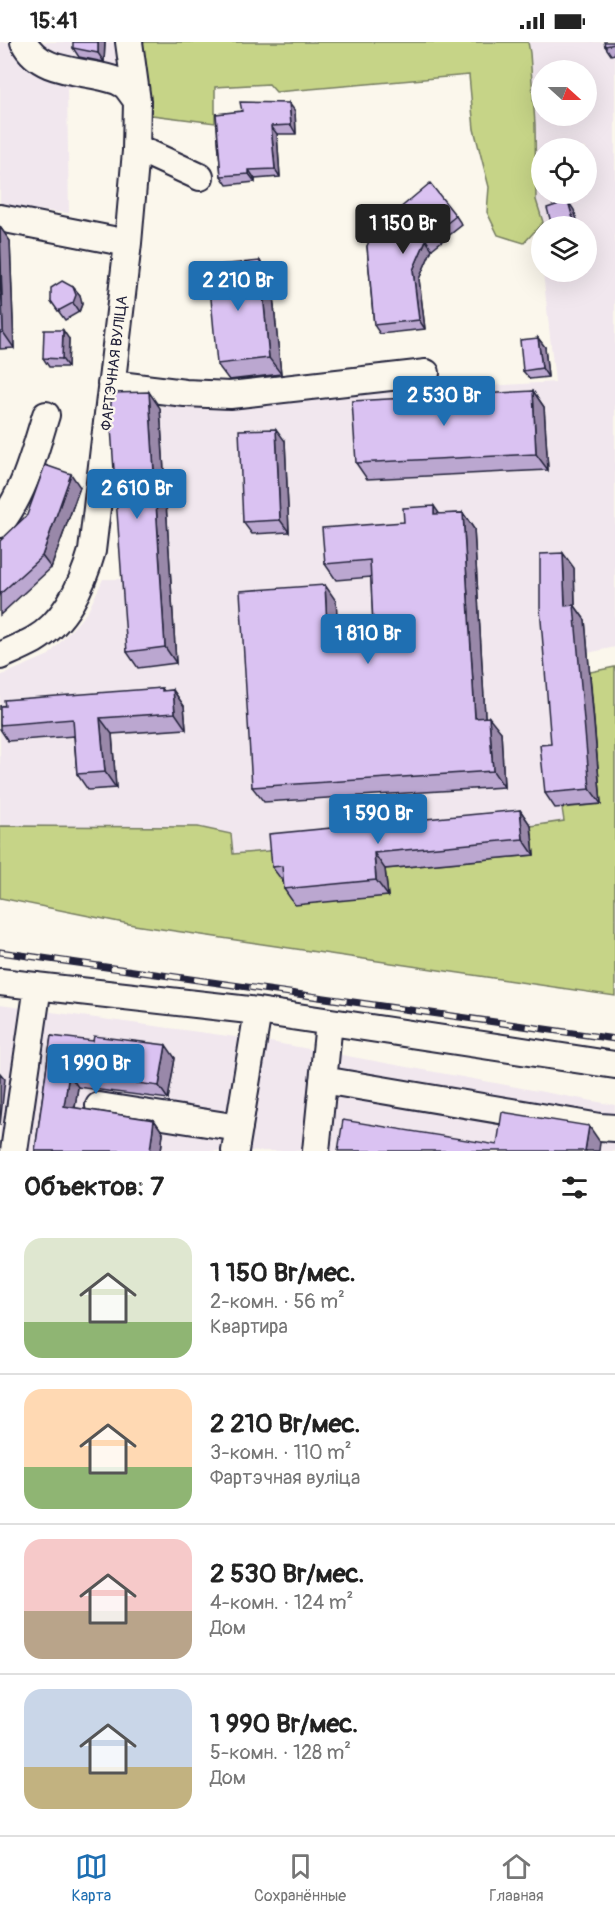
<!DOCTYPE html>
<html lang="ru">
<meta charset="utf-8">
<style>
body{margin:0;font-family:Pangolin,sans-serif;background:#f2f2f2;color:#222;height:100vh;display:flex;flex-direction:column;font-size:22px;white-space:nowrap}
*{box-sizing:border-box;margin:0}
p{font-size:20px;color:#767676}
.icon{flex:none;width:33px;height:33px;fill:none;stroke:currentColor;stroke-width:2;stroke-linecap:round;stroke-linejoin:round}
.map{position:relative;height:1109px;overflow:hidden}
.details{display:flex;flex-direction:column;background:#fff;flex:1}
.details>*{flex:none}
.needle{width:39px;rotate:111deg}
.tools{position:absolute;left:531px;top:18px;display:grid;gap:12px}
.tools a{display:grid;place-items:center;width:66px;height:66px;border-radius:50%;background:#fff;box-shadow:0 6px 24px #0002;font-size:30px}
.price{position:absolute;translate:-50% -51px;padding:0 14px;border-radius:6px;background:#1f6fb2;color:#fff;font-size:20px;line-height:39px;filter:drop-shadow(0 2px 3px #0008)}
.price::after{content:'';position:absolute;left:50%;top:36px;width:18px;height:14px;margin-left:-9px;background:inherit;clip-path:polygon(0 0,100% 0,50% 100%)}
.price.current{background:#222;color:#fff}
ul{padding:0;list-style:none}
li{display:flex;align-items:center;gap:18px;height:150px;padding:0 24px}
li+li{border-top:2px solid #e0e0e0}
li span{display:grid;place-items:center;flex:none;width:168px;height:120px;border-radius:18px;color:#555}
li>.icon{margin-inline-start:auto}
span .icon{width:72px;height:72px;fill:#fffc;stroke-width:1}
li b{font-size:26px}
h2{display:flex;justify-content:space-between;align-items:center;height:72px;padding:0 24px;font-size:26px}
.status{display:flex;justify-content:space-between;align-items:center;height:42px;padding:0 30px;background:#fff;direction:ltr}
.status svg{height:16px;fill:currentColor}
.dock{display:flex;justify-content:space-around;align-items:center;height:84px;border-top:2px solid #e0e0e0;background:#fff;font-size:16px;color:#767676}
.dock a{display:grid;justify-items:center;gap:3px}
.dock .current{color:#1f6fb2}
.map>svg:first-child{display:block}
.built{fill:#f1e7ee;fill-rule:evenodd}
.green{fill:#c6d487;stroke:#747b61;stroke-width:1.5}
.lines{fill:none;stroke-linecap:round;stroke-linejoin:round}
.minor-casing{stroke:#22223b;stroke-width:30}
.minor{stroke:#fbf7ec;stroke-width:26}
.rail-casing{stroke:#22223b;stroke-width:7}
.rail{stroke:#fbf7ec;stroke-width:4.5;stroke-dasharray:14;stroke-linecap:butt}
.wall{fill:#bba7d0;stroke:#22223b;stroke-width:1.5}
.shaded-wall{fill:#9988a9;stroke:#22223b;stroke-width:1.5}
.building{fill:#dac2f2;stroke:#22223b;stroke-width:1.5}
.labels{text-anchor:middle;stroke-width:4.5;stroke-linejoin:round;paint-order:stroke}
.street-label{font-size:15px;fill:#22223b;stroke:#fbf7ec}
</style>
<div class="status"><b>15:41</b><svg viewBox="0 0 49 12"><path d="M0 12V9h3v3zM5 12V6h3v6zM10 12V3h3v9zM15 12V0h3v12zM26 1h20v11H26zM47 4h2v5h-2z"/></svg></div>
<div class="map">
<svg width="615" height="1109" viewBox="0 0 615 1109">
<rect width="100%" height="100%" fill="#fbf7ec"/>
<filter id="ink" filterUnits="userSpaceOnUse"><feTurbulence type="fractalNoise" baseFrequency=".0167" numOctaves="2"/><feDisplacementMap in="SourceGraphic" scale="12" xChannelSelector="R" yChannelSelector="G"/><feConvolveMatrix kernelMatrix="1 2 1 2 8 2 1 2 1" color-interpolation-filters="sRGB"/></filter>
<g filter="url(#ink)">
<!-- built -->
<path class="built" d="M0 0H118L120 20 99 46H67L69 171 0 165Z
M506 0H615V605L588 611 601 762 562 766 564 779 534 813 386 827 388 854 283 841 233 812 231 792 198 785 0 784V634L49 613 88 569 103 537H131L120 367 555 340 543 230H586V184H542L541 220 519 28ZM542 28H586V74H542ZM542 106H586V152H542Z
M0 963 265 999 615 1063V1109H0Z"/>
<!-- green -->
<path class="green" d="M142 0H528L530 11 535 82 536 158 543 180 524 201 498 193 487 170 489 145 474 87 469 33 276 50 269 42 215 45V81L152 73Z
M615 625V954L134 883 0 856V784L198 785 231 792 233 812 280 808 283 841 293 840 387 854 385 827 534 813 531 784 564 779 562 766 601 762 590 630Z"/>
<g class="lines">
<defs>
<path id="minor" d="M24 0C41 34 87 27 117 39L126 44 137 59
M136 109 150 112 200 135
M0 176 128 201
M111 342 185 351 230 353 426 331
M0 482C25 450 34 411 46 373
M0 614C11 609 23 604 34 598 66 579 82 544 92 509L128 201 136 109 137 59 129 0
M0 940 258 969 615 1023
M323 1038 600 1085 615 1086
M99 1064 239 1086
M14 1109 38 944
M235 1109 258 969
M316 1109 329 980"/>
</defs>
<!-- minor casing -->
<use href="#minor" class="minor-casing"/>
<!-- minor -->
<use href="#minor" class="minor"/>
<defs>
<path id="rail" d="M0 910 615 997"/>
</defs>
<!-- rail casing -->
<use href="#rail" class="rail-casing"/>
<!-- rail -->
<use href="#rail" class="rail"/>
</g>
<!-- wall -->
<path class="wall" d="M105 0 104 20 79 15 73 6Z
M615 0V12L611 13 605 4Z
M295 69 296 92H277L280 135 255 137V140L227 143 221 134 216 72Z
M456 174 462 183 432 207 419 237 425 287 380 292 374 283 367 204Z
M0 185 10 199 14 306 0 307Z
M271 235 281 332 229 338 217 322Z
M73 245 80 253 82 262 79 270 65 278 51 259Z
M538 296 545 305 548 335 530 337 523 329Z
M69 297 68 325H49L43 316Z
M533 349 544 365 548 428 367 437 356 421Z
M160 366 176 621 138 626 127 610Z
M285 399 289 490 252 492 243 480Z
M80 445 51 526 0 573V499Z
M463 471 474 487 485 675 501 690 504 745 264 760 252 745 336 559 337 584 373 582 371 535 336 538 325 522 404 480 439 472Z
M574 526 575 564 585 578 601 762 555 766 545 751Z
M162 646 164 649 173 648 184 664 186 687 112 692 116 746 88 748 77 732 74 694 8 699 0 687V664Z
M520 768 531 784 534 813 385 827 388 854 295 863 284 847V841L272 825Z
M51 994 175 1016 168 1057 78 1045 75 1066 154 1078 163 1091 161 1109H35Z"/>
<!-- shaded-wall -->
<path class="shaded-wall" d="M98 0H105L104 20 98 11Z
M289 61 295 69 296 92 291 83Z
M271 84 277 92 280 135 275 127Z
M249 128 255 137V140L249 132Z
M568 159 574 168 579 184H575Z
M0 185 10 199 14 306 3 290Z
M426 198 432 207 419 237 425 287 419 278 413 228Z
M260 219 271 235 281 332 269 316Z
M73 245 80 253 82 262 79 270 73 261Z
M63 288 69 297 68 325 62 317Z
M538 296 545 305 548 335 542 326Z
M533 349 544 365 548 428 536 412Z
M149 350 160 366 176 621 165 605Z
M276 387 285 399 289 490 280 478Z
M71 432 80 445 51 526 42 514Z
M434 464 445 480 434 472Z
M463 471 474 487 486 691 475 676Z
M563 511 574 526 575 564 585 578 601 762 590 747 565 564Z
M325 543 336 559 339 600 327 584Z
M173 648 184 664 186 687 175 671Z
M489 675 501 690 504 745 493 729Z
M100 676 112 692 116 746 105 730Z
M520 768 531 784 534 813 523 797Z
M374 811 385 827 388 854 376 838Z
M166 1003 175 1016 168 1057 159 1044Z
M0 1031 5 1037 0 1083Z
M69 1032 78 1045 73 1077 64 1064Z
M154 1078 163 1091 161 1109H150Z
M589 1084 600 1100 599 1109H585Z"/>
<!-- building -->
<path class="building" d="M73 0H98V11L73 6Z
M604 0H615V2L605 4Z
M240 60 289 61 291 83 271 84 275 127 249 128V132L221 134 216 72 242 69Z
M430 141 456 174 426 198 413 228 419 278 374 283 367 204 373 189Z
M568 159 575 184H552L547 166Z
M0 207 3 290 0 291Z
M260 219 269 316 217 322 208 224Z
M62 239 73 245 76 253 73 261 58 269 51 259V246Z
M44 288H63L62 317 43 316Z
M538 296 542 326 523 329 520 298Z
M533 349 536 412 356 421 352 359Z
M149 350 165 605 127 610 110 372 112 351Z
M276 387 280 478 243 480 239 388Z
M45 423 71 432 42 514 0 552V499L27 473Z
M434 464V472L463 471 475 676 489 675 493 729 252 745 240 549 325 543 327 584 373 582 370 518 325 522 322 486 404 480 403 466Z
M563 511 565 564 574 563 590 747 545 751 540 703 551 702 540 566V512Z
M162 646V649L173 648 175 671 100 676 105 730 77 732 73 677 0 683V664H5L4 658Z
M520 768 523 797 374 811 376 838 284 847 282 824 272 825 269 792Z
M51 994 93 999 94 994 166 1003 159 1044 69 1032 64 1064 154 1078 150 1109H35Z
M502 1070 589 1084 585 1109H587H338L343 1078 497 1103Z"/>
</g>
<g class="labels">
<!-- street labels -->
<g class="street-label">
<text transform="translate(114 321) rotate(-83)" y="5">ФАРТЭЧНАЯ ВУЛІЦА</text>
</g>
</g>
</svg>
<div class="tools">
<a><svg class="needle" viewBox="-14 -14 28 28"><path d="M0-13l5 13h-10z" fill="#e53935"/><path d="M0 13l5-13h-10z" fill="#767676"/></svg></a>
<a><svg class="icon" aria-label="locate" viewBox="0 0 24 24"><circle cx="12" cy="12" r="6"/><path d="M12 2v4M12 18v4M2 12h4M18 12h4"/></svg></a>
<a><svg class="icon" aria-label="layers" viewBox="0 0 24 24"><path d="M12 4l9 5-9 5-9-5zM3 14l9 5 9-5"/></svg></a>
</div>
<b class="price current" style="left:403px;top:213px">1 150 Br</b>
<b class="price" style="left:238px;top:270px">2 210 Br</b>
<b class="price" style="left:444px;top:385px">2 530 Br</b>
<b class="price" style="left:137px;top:478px">2 610 Br</b>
<b class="price" style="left:368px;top:623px">1 810 Br</b>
<b class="price" style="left:378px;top:803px">1 590 Br</b>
<b class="price" style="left:96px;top:1053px">1 990 Br</b>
</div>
<section class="details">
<h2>Объектов: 7<svg class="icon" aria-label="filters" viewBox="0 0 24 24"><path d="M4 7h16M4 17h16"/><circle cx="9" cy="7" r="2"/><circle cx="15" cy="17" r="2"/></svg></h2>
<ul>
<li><span style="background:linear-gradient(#dfe7d0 70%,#8fb573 0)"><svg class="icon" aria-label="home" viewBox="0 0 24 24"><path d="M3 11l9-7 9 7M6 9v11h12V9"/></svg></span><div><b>1 150 Br/мес.</b><p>2-комн. · 56 m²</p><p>Квартира</p></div></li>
<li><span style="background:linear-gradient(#ffd9b3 65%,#8fb573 0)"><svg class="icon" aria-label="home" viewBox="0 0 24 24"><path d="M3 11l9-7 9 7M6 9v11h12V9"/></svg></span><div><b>2 210 Br/мес.</b><p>3-комн. · 110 m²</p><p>Фартэчная вуліца</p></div></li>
<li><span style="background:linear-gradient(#f6c9c9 60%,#b9a48a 0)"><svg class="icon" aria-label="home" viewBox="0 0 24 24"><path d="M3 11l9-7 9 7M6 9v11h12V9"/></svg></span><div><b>2 530 Br/мес.</b><p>4-комн. · 124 m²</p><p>Дом</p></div></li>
<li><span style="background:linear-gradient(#c9d6e8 65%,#c2b280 0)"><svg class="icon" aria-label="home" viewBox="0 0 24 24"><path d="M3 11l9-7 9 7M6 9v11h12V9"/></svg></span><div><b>1 990 Br/мес.</b><p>5-комн. · 128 m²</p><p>Дом</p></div></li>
</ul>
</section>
<nav class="dock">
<a class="current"><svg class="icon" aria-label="map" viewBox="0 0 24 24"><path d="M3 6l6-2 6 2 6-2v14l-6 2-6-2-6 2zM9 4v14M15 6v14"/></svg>Карта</a>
<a><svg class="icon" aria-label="saved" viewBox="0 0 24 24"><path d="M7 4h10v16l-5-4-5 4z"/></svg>Сохранённые</a>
<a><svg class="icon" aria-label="home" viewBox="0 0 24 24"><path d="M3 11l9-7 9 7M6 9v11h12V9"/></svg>Главная</a>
</nav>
